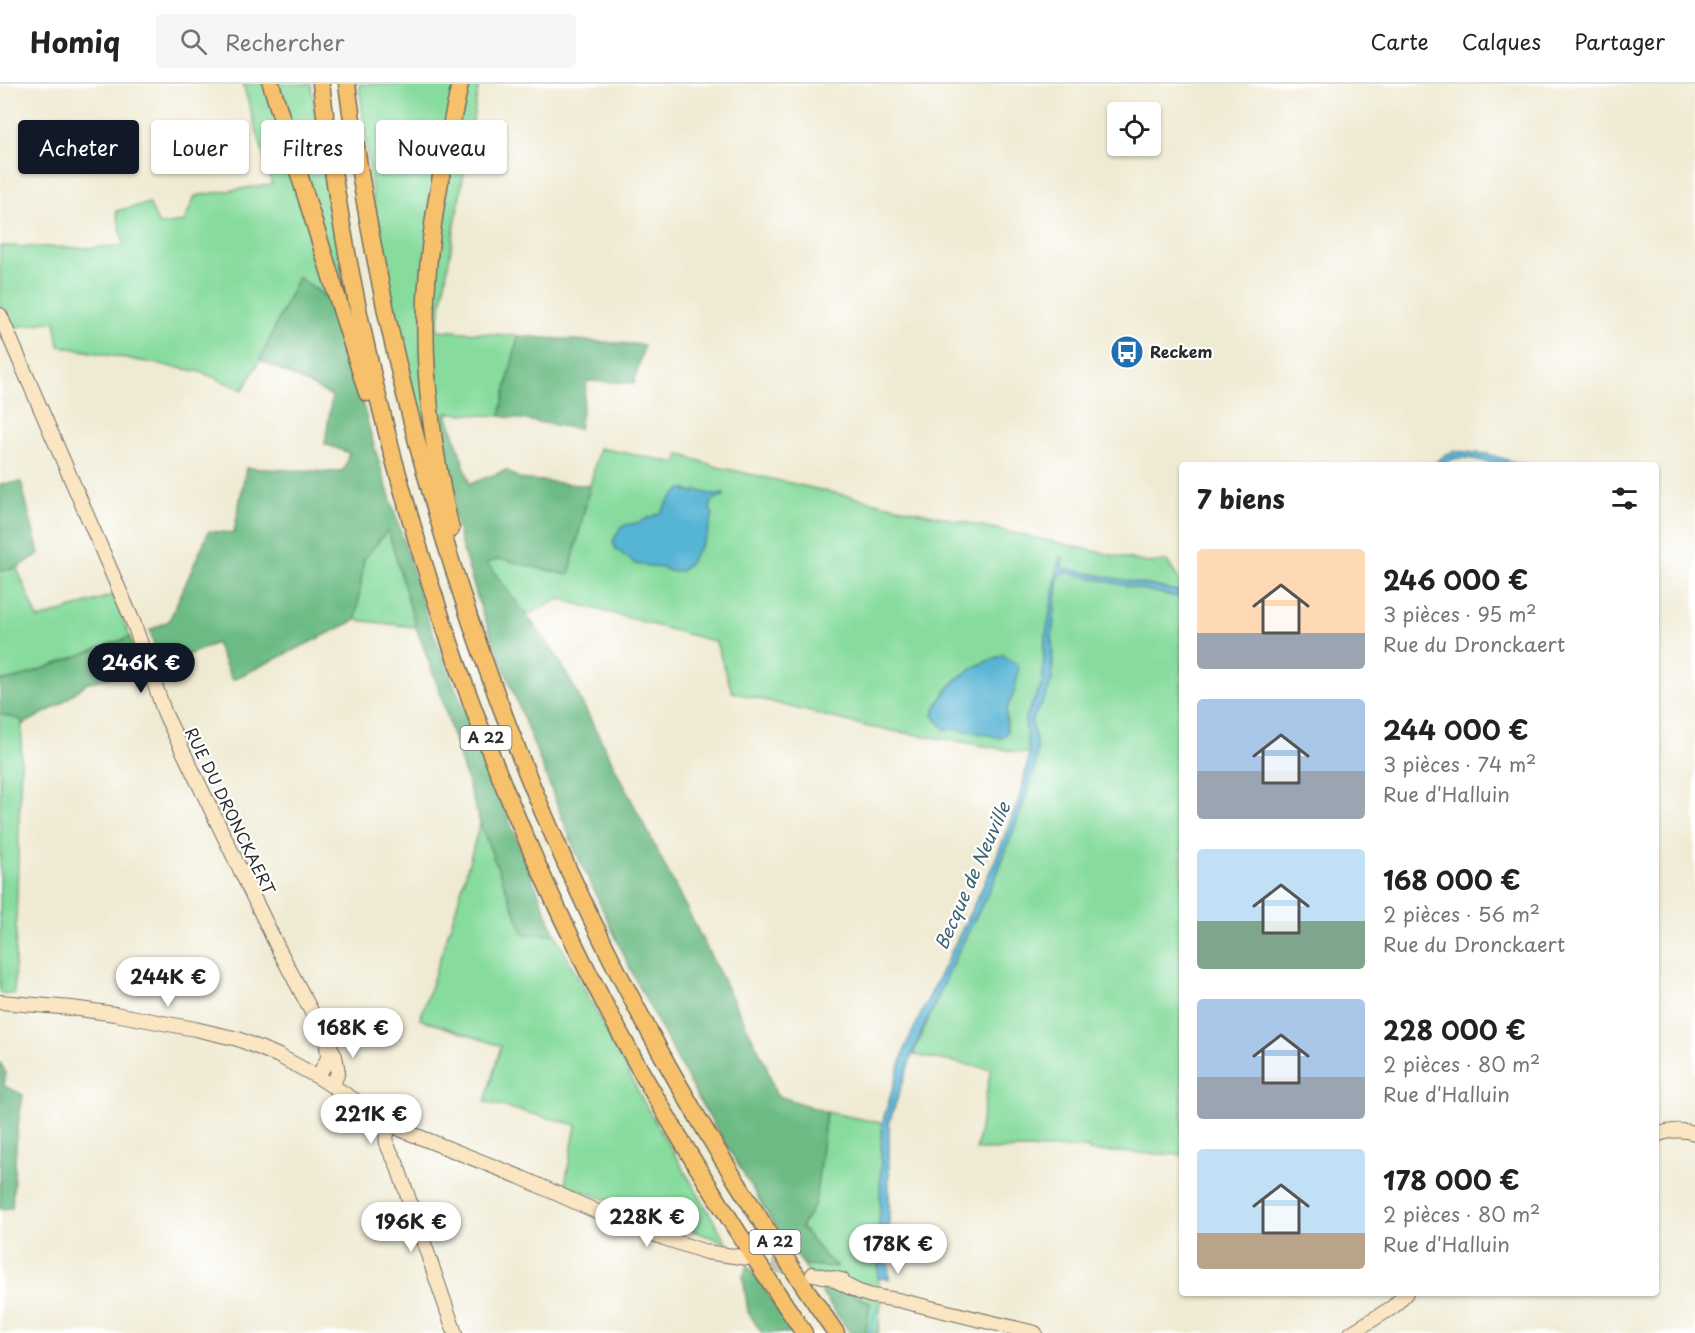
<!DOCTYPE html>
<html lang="fr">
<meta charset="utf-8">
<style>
body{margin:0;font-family:"Playpen Sans",sans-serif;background:#f6f6f6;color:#222;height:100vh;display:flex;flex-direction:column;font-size:22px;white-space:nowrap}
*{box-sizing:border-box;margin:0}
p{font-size:20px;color:#767676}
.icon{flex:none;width:33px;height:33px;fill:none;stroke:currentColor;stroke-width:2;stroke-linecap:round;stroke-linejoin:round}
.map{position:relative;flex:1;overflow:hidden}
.side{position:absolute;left:1179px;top:378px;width:480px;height:834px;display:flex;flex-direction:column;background:#fff;border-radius:6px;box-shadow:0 2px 4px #0004}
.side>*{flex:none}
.banner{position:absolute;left:18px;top:36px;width:570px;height:54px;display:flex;gap:12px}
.tools{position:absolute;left:1107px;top:18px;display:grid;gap:12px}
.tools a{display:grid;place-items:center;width:54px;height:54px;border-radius:6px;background:#fff;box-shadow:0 2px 4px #0004;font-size:30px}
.price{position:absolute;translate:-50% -51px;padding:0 14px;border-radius:21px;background:#fff;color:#222;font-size:20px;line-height:39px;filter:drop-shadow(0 2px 3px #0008)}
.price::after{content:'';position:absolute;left:50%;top:36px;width:18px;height:14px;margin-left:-9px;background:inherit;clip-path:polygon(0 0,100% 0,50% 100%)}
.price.current{background:#111827;color:#fff}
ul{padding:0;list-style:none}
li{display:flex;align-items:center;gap:18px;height:150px;padding:0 18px}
li span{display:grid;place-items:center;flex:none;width:168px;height:120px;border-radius:6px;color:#555}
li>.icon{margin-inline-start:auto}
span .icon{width:72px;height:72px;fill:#fffc;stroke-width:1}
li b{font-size:26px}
h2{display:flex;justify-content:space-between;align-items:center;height:72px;padding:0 18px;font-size:26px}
.chip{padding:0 21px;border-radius:6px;background:#fff;box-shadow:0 2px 4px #0004;font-size:21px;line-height:54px}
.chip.current{background:#111827;color:#fff}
header{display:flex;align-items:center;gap:36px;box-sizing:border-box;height:84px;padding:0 30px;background:#fff;border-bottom:2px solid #e0e0e0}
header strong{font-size:28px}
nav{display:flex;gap:33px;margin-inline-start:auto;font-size:21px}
.search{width:420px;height:54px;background:#f6f6f6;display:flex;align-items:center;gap:15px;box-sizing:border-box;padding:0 21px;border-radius:6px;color:#767676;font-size:22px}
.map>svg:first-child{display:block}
.green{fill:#86db9d;stroke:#588364;stroke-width:1.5;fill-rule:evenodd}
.forest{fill:#6cbb84;stroke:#4c7358;stroke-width:1.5}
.water{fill:#56b4d4;stroke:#407080;stroke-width:1.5}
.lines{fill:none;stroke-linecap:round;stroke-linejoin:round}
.stream{stroke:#56b4d4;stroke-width:3}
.secondary-tunnel{stroke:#c8c4b1;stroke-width:14;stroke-dasharray:14 7;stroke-linecap:butt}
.secondary-casing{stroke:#706e65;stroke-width:16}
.motorway-casing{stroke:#706e65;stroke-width:19}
.secondary{stroke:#fbe6c4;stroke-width:14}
.motorway{stroke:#f6c16b;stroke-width:16}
.labels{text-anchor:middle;stroke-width:4.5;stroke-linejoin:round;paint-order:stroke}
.shield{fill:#fff;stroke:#6b6b6b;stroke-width:1.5}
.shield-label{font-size:15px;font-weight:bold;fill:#2b2b2b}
.poi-label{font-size:16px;font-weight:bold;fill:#2b2b2b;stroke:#fff;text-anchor:start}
.street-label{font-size:16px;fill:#2b2b2b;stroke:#fff}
.water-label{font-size:18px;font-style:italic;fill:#3c626f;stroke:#fff}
</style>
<header>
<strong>Homiq</strong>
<div class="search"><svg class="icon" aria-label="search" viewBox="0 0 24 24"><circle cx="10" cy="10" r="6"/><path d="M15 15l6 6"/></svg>Rechercher</div>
<nav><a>Carte</a><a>Calques</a><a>Partager</a></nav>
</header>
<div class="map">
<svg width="1695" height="1249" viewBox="0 0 1695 1249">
<rect width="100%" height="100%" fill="#fff"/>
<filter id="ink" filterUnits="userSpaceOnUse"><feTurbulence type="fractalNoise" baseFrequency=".0167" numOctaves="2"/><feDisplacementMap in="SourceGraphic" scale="12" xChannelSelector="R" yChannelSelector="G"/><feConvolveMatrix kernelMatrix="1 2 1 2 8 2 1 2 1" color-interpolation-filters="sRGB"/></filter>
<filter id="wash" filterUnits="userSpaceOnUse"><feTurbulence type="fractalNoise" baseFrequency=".008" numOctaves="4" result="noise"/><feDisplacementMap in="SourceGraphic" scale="24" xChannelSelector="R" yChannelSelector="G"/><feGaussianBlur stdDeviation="1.35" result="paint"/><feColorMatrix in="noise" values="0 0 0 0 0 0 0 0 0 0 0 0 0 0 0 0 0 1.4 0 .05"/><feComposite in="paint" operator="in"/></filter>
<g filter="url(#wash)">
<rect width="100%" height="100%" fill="#efead2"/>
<!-- green -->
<path class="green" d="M243 0H311L330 123 348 216 335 219 298 193 260 276 243 306 201 288 59 262 55 237 16 243 1 249 0 246V162L91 164 124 161 116 127 149 119 159 141 184 138 195 112 272 100Z
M359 0H479L437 246 518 252 500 332 448 329 439 340 422 343 404 270 375 131Z
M599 364 677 379 679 370 718 383 1148 479 1167 477 1182 501V508L1063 484 1060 473 1044 563 1043 598 1025 635 1029 670 974 660 869 643 732 608 716 558 560 515 526 531 486 479 500 474 569 491ZM1003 571 1015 606 1006 627 1007 648 946 645 933 631C946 596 970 583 1003 571Z
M388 445 416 543 356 536 364 475Z
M17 484 38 535 113 511 130 553 15 595 0 597V487Z
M1065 488 1182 514V1071L1089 1067 1088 1064 976 1066 991 985 913 971 955 874 995 795 1027 711 1035 684V653L1031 637 1053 584 1052 552 1059 491Z
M0 630 22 636V641L14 910 0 909Z
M480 739 524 850H555L647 1024 727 1159 565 1101 576 1041 485 1018 501 962 420 935 455 828Z
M826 1028 882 1039 878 1194 881 1216 878 1249H866L870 1218 833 1202 814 1198 804 1181 836 1183 822 1169 801 1143 815 1119Z"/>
<!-- forest -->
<path class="forest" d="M298 193 335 219 374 362 428 536 555 850 524 851 480 739 438 603 416 543 388 446 364 475 356 536 232 596 216 559 160 583 150 546 169 537 209 447 234 449 246 384 331 388 344 386 349 369 325 360 332 312 260 276Z
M518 252 644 261 634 299 587 297 579 345 500 332Z
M447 329 470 400 506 386 520 395 590 402 569 491 500 475 487 479 556 571 575 605 766 981 776 1011 826 1028 815 1120 801 1143 822 1169 837 1183 804 1181 778 1147 699 1016 636 897 574 764 481 525 461 460 449 406 439 340Z
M21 398 39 470 17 484 0 487V400Z
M130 553 141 585 87 599 59 621 22 641 21 636 0 630V597L15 595Z
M0 979 6 989 4 1002 23 1011 17 1047 12 1124 0 1125Z
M748 1181 793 1249H762L748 1228 743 1192Z
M814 1198 833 1202 870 1219 866 1249H850Z"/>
<!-- water -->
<path class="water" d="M1455 367 1487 370 1525 381C1515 381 1505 382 1495 380 1478 377 1458 367 1444 381H1433L1445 371Z
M682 405H687V407L695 409 696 406 713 411 724 410V412L712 416 710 426 713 430 706 454 690 478 681 487 673 488 662 484 636 480 617 466 614 462 613 457 620 445 625 441 637 439 661 429 670 415Z
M1060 472 1063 474 1061 481 1063 484 1181 508 1182 514 1065 488 1059 491 1052 552V596L1046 612 1031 637 1037 663 1035 684 1027 711 995 795 955 874 913 968 889 1039V1195L878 1194 882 1039 906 961 994 779 1020 712 1027 682 1029 670 1025 635 1043 598 1044 563Z
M1003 571 1019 582 1015 606 1006 627 1007 649 1001 654 970 647 946 645 937 637 933 631C947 596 969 583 1003 571Z"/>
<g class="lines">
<!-- stream -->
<path class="stream" d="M870 1249 876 1225"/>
</g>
</g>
<g filter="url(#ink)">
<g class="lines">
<!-- secondary-tunnel -->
<path class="secondary-tunnel" d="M751 1175 799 1187"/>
<defs>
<path id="secondary" d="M0 231 134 540 165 630 279 866 335 972 338 988 333 1001
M0 918 72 924 115 930 195 945 238 955 279 972 318 993 402 1046 520 1093 600 1129 664 1154 706 1168 747 1174
M318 993 328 974 327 960
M390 1040C383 1058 387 1062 396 1078L455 1249
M1656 1051C1670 1046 1681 1045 1695 1049
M813 1190 842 1196
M835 1196 859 1208 872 1212 898 1216 1035 1249
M1351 1249 1393 1223 1406 1209"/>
<path id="motorway" d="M271 0 367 309
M321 0C362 337 467 668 629 966 683 1063 742 1157 804 1249
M347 0C380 250 444 495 543 728 621 912 722 1085 836 1249
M451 445C431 361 420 272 428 185 433 123 447 61 460 0"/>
</defs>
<!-- secondary casing -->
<use href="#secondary" class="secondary-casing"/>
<!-- motorway casing -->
<use href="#motorway" class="motorway-casing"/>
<!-- secondary -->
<use href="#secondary" class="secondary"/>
<!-- motorway -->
<use href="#motorway" class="motorway"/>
</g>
</g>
<!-- icons -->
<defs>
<symbol id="bus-disc" viewBox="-11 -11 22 22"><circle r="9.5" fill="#1f6fb2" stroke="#fff"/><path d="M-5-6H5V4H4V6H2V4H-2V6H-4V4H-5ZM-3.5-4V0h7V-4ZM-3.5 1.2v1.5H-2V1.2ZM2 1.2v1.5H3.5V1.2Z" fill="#fff"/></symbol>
</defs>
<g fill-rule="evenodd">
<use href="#bus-disc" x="1108" y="249" width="38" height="38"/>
</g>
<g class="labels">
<!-- shield labels -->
<g class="shield">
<rect x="460.5" y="642" width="51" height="24" rx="4.5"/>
<rect x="749.5" y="1146" width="51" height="24" rx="4.5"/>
</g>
<g class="shield-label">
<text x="486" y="659">A 22</text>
<text x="775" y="1163">A 22</text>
</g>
<!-- poi labels -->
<g class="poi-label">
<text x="1150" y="274">Reckem</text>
</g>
<!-- street labels -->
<g class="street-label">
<text transform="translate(230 727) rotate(64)" y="6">RUE DU DRONCKAERT</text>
</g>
<!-- water labels -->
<g class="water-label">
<text transform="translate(973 792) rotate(-66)" y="6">Becque de Neuville</text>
</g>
</g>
</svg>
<div class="tools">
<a><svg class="icon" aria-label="locate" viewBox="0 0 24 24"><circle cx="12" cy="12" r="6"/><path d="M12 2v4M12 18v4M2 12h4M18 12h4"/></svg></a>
</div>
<b class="price current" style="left:141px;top:610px">246K €</b>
<b class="price" style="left:168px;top:924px">244K €</b>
<b class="price" style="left:353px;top:975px">168K €</b>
<b class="price" style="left:371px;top:1061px">221K €</b>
<b class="price" style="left:647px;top:1164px">228K €</b>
<b class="price" style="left:411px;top:1169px">196K €</b>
<b class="price" style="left:898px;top:1191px">178K €</b>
<div class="banner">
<a class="chip current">Acheter</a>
<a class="chip">Louer</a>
<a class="chip">Filtres</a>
<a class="chip">Nouveau</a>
</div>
<section class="side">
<h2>7 biens<svg class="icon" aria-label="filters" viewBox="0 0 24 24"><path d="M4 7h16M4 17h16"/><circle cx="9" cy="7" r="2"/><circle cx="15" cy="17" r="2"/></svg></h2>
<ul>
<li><span style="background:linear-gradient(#ffd9b3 70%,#9aa5b1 0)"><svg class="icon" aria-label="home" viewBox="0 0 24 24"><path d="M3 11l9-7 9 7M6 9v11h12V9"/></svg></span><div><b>246 000 €</b><p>3 pièces · 95 m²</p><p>Rue du Dronckaert</p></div></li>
<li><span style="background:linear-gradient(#a9c7e8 60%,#9aa5b1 0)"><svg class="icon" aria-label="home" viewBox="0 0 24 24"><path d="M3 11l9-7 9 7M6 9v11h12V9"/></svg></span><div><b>244 000 €</b><p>3 pièces · 74 m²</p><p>Rue d'Halluin</p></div></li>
<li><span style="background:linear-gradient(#bfe0f5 60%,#7fa58c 0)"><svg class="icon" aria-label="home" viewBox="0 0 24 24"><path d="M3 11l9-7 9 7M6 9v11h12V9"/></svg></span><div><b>168 000 €</b><p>2 pièces · 56 m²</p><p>Rue du Dronckaert</p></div></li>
<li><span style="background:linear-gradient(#a9c7e8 65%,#9aa5b1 0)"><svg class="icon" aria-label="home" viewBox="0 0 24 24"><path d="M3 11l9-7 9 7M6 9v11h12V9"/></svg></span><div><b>228 000 €</b><p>2 pièces · 80 m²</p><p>Rue d'Halluin</p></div></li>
<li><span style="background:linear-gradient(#bfe0f5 70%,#b9a48a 0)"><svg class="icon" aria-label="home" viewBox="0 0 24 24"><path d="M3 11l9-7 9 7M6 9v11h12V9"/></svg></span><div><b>178 000 €</b><p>2 pièces · 80 m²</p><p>Rue d'Halluin</p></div></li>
</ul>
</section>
</div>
